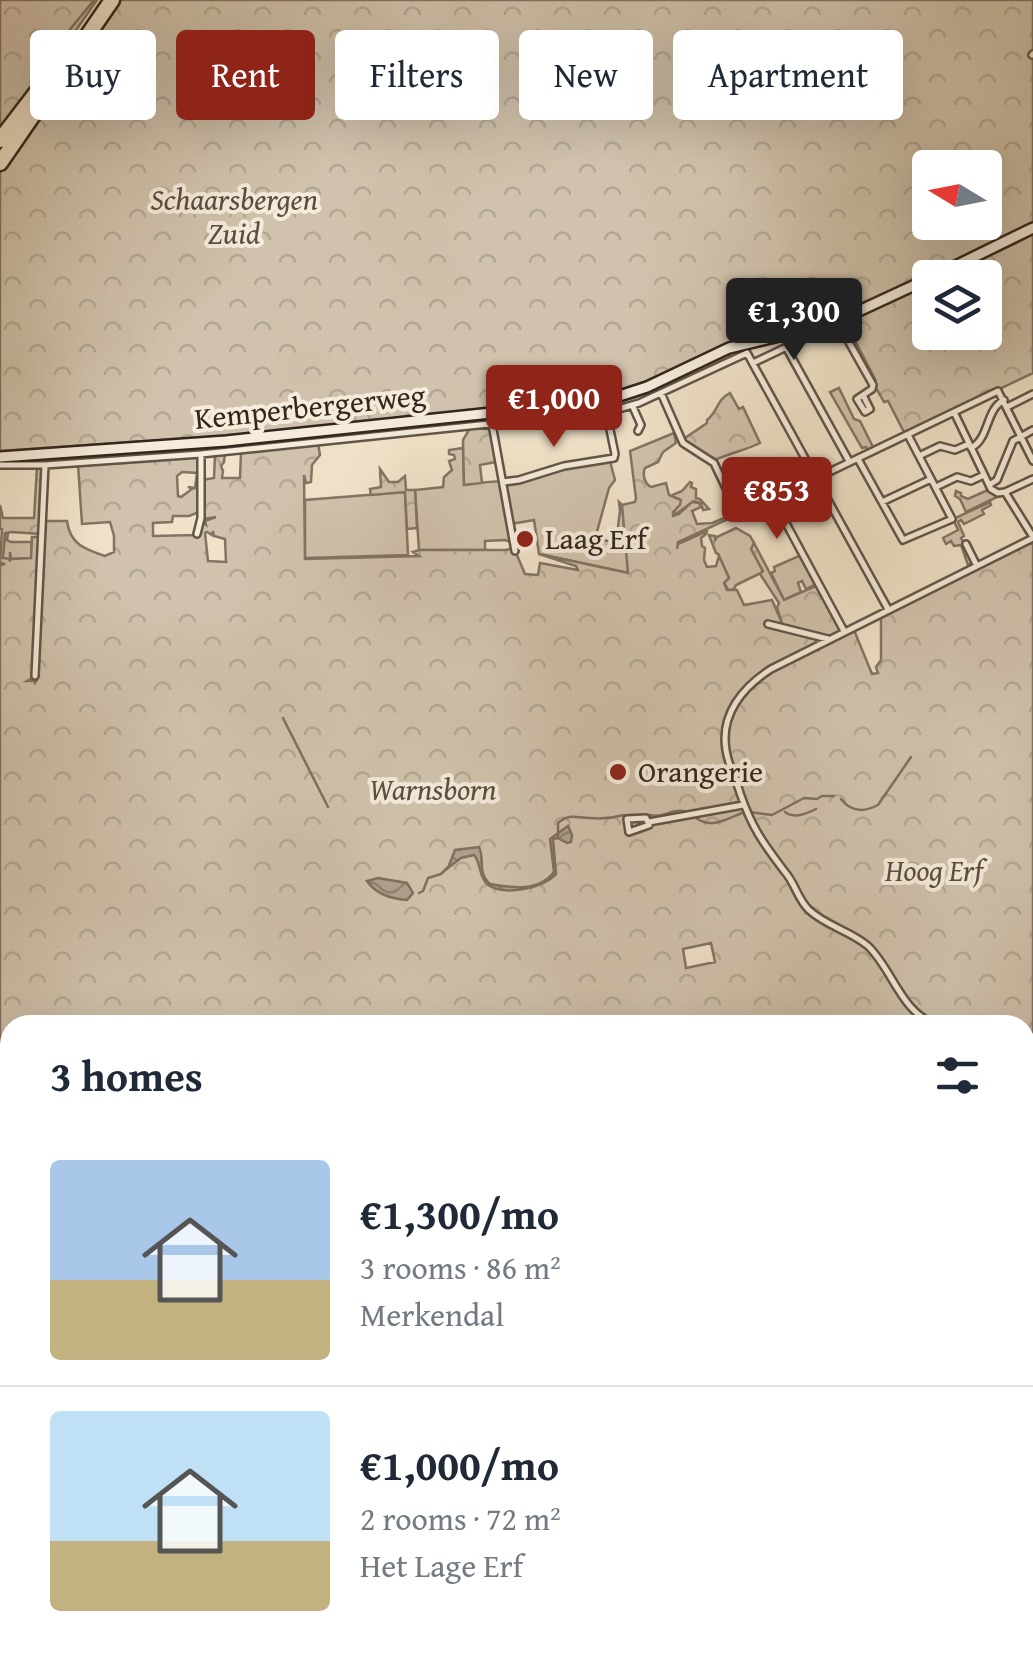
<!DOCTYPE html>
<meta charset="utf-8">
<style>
body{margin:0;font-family:"Gentium Book Plus",serif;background:#f2f2f3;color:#1f2937;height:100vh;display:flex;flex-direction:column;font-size:38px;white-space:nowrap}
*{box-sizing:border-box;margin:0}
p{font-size:32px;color:#747a83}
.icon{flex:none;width:55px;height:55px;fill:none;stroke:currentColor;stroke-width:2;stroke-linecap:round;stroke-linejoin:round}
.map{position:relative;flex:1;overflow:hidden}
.details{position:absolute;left:0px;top:1015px;width:1035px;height:642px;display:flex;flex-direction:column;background:#fff;border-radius:30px 30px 0 0;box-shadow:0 10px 40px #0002}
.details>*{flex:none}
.banner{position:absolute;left:30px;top:30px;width:975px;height:90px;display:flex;gap:20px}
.needle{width:65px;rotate:280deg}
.tools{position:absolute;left:912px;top:150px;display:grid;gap:20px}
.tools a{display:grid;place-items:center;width:90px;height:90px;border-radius:10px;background:#fff;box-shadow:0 10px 40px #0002;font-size:50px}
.price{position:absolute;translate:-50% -85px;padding:0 22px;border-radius:10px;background:#8f2418;color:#fff;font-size:32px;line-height:65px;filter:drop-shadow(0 2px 5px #0008)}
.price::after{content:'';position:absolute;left:50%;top:60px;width:30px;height:22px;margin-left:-15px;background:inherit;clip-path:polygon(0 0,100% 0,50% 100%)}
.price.active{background:#222;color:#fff}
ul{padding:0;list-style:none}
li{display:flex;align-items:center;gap:30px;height:250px;padding:0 50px}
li+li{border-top:2px solid #e0e1e3}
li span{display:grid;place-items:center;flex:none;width:280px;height:200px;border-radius:10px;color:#555}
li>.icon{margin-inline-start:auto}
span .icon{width:120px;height:120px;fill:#fffc;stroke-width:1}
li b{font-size:42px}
h2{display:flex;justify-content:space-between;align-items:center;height:120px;padding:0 50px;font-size:42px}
.pill{padding:0 35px;border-radius:10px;background:#fff;box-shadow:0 10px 40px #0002;font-size:35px;line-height:90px}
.pill.active{background:#8f2418;color:#fff}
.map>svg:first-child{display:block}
.green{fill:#d0c2ac;stroke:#827464;stroke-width:2.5}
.forest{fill:url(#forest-crowns);stroke:#827464;stroke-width:2.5;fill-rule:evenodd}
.water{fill:url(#water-waves);stroke:#7e7060;stroke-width:2.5}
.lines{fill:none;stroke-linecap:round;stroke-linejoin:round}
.stream{stroke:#7e7060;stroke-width:2.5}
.minor-casing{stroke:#635547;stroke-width:10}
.secondary-casing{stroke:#34261c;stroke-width:14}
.primary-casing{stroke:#34261c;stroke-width:16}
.motorway-casing{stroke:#34261c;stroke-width:19}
.minor{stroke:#f5ecdc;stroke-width:5}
.secondary{stroke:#f5ecdc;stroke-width:9}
.primary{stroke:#f0e2c9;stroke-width:11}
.motorway{stroke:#f0e2c9;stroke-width:14}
.poi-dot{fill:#8f2418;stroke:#f5ecdc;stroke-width:4}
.labels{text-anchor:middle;stroke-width:8;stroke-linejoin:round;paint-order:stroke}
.park-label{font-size:30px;font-style:italic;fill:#5b4d40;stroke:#f5ecdc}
.street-label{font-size:30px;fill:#34261c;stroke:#f5ecdc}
.poi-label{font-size:30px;fill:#34261c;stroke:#f5ecdc;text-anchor:start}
</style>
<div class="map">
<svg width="1033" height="1657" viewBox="0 0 1033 1657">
<defs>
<pattern id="forest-crowns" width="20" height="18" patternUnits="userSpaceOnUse" patternTransform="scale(2.5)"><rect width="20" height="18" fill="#d0c2ac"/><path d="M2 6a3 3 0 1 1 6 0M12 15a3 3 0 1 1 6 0" fill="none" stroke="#b3a793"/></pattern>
<pattern id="water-waves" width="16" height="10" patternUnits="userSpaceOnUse" patternTransform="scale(2.5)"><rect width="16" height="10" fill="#b0a28e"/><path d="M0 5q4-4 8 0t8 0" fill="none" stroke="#908473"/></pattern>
</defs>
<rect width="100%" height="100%" fill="#f0e2c9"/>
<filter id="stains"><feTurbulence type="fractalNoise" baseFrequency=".002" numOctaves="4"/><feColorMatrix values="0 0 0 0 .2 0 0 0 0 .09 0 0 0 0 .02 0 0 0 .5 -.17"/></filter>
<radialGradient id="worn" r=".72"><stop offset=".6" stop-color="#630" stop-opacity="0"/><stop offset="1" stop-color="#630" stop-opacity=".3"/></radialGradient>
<!-- green -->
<path class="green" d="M94 0H97L27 100 39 77V71L76 21Z
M839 388 854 419 860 421 874 449 869 452 866 447 862 448 830 392Z
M463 448 464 484 501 481 513 543 505 540 485 541V550H419L415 490 443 487 444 477 452 470 449 461 455 459 454 455 449 454V450Z
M610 461 615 480 609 488 595 539 616 542 620 511 619 502 622 505 629 573 539 554 534 520 511 524 505 483 559 469Z
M690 482 692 483 691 487 696 489V498L700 499 709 509 703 510 701 503 694 501 673 516 679 499 670 496 682 491Z
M990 489 998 495 997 497 966 512 960 499 955 496 956 491 961 493V496L968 499Z
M405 492 408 555 305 558V500Z
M736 528 750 536 754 543 752 549 763 572 736 585 734 589 729 591 724 583 729 578 718 554 716 553 709 535 715 536V540L717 537Z
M5 533H8L7 540 11 542H32L31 558 11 559 10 552V559H2Z
M801 555 816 584 806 589 802 581 798 583 801 592 784 600 771 573 775 571 774 567Z
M730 1648H877L876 1657H728Z"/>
<!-- forest -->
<path class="forest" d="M0 0H94L55 48 39 71V77L34 86 0 130Z
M117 0H1033V223L850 311 828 319 723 346 638 385 598 396 237 435 0 451V171ZM930 168H985V222H930Z
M1033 230V373L905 434 888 401 884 402 847 337 838 331 835 323 843 321 876 381 845 321 930 280V332H985V278L934 277Z
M730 353 731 358 639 402 609 410 607 408V404Z
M730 393 739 409 743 407 760 443C744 451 729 453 713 461L682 440 707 423V420C718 412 716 400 730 393Z
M601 403 604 408 602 411 200 453 45 464 17 463V459C212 446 408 428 601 403Z
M490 426 496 462 480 465 482 483 464 485 463 440 470 428Z
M674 433 676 443 663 452 658 462 645 468C642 475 645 484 651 487L666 483 669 495 681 500 680 505 673 512V516L679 514 692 502 699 503 701 507 692 511 697 524 712 523 736 513 737 515 678 542 677 549 678 544 707 531 706 534 701 538 702 546 705 548 704 560 707 567 716 566 719 556 729 578 724 583 727 590H737L744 605 772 600 782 623 777 608 779 603 760 574 763 571 751 549 754 543 784 600 818 585 842 630 820 641 817 639 814 645 787 659 815 648 818 650V646L854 630 872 674 878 673 876 667 881 660V617L1033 542V1117L1025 1124V1025H10V1448L0 1457V565L5 564 0 563 2 529H0V505L3 518H34L37 467H43L40 534 12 532 5 533 3 558 10 559 9 561 11 559 31 558 32 537H40L34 677 27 681H34L35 683 37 679 41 568 44 565 42 564 43 521H67C70 544 84 549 105 556L114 552V536L110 522 82 524 78 464 198 456 201 457 202 480 214 478 215 454 225 453 224 462 221 466 223 471 222 478H240L241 452 318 443 320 455 312 465 311 482 306 483 304 475 305 559 419 556 413 552 419 550H506L513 548 512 552 517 555 525 574 538 575 540 563 578 570 576 566 539 554 628 573 622 505 635 502 636 498 630 451ZM182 472 197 473 195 488 188 487 192 489 181 497 178 496 177 476ZM199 512 204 519 216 517 205 521 206 525 202 522 196 535 153 536V523L172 522 173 516H189ZM213 531 214 536 225 539 226 562 208 561 205 533 207 532 212 535ZM711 943 715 962 686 968 683 949Z
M380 469 389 482H398L405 476 406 490H415L417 528 407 529 405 492 371 495 370 489 381 487Z
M990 502 991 505 982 510 984 514 964 524 961 520 958 522 964 536 961 538 974 562 968 565 961 545 954 546 951 541 946 544 943 538 958 530 953 519Z
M1033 1146V1632L1025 1630V1153Z
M10 1451V1648H289V1650L279 1657H0V1460Z
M1025 1633 1033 1635V1657H876L877 1648H1025Z
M391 1648 489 1649 490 1648H494H490L487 1657H382Z
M622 1648H728L727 1657H615Z"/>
<!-- water -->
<path class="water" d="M568 826 572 835 571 842 567 843 558 838 553 839 556 874C544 888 504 897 487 884 479 877 481 863 474 855L461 858 448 868 455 850 479 847C485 859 477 873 490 884 512 888 539 892 554 872L550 839Z
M378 878 407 883 413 893 407 900C392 899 376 894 367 881Z"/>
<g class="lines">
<!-- stream -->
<path class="stream" d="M283 718 328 807
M841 799C851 812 863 813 878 805L911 757
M749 812 772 815 804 798 817 799 822 796H834
M785 812C794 819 806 814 816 809
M628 815H644
M650 815C665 819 671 807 687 812
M695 817C711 830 726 819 742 813
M558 837V823C570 813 576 818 590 818 601 819 613 818 624 815
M419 893 423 891 428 878 441 874 448 867"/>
<defs>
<path id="minor" d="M1032 55 1033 54
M832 322 837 332 846 337 873 385 872 389 857 399 865 412 870 409 863 395
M786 347 849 461
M747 353 888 609
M753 363 820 331
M661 393 683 443 714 463 735 507
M633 407 641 425 638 431
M1007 407 1033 394
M954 412 991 489 998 493 1005 492
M492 424 515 551
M971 448C990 438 985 410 1004 400
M919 456 940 446 955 450 969 444
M858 459 903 540 952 519 908 435
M0 465H45L201 454 612 411 639 403 747 353
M503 482 519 480 564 466 614 458 615 454 604 401
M989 485 997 480 1013 441 1033 430
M936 487 957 477 971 481 984 475
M1005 492 1033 537
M1005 492 1033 479
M882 502 931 479
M197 534 201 518V454
M966 544 977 566
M768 624 828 639
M844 631 774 501 775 498 998 391 1033 461
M35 676 45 465
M646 818 649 825 629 832 627 819Z
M649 822 743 805
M937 1025C901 1013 893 970 868 946 851 931 826 926 809 910 798 900 795 883 785 872 763 843 752 828 740 793 736 779 728 765 726 750 720 714 743 687 771 669L1033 538
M1025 1043 1033 1047
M0 1458 10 1450
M381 1657 390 1648
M728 1657 729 1648"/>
<path id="secondary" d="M931 278 1033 228
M0 457 226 441 604 401 647 387 729 348 817 327 848 316 930 278
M1025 1631 1033 1633"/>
<path id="primary" d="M1025 1132 1033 1125
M1025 1146 1033 1139
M613 1657 620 1648"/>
<path id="motorway" d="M0 140 59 63
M0 163 112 0"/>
</defs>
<!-- minor casing -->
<use href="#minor" class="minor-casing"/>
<!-- secondary casing -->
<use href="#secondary" class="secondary-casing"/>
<!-- primary casing -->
<use href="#primary" class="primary-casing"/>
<!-- motorway casing -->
<use href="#motorway" class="motorway-casing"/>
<!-- minor -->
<use href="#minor" class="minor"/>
<!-- secondary -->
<use href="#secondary" class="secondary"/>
<!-- primary -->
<use href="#primary" class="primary"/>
<!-- motorway -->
<use href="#motorway" class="motorway"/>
</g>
<!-- markers -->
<g class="poi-dot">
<circle cx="525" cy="539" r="10"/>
<circle cx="618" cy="772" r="10"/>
</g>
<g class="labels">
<!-- park labels -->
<g class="park-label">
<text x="234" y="210">Schaarsbergen<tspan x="234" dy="34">Zuid</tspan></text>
<text x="433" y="800">Warnsborn</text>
<text x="934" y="881">Hoog Erf</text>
</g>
<!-- street labels -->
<g class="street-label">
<text transform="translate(310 407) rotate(-6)" y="10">Kemperbergerweg</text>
</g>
<!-- poi labels -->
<g class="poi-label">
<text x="545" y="549">Laag Erf</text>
<text x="638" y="782">Orangerie</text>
</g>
</g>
<rect width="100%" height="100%" filter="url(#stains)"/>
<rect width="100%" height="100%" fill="url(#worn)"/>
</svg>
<div class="tools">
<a><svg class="needle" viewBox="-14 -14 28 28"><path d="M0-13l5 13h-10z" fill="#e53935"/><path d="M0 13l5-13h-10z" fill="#747a83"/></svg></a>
<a><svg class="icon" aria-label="layers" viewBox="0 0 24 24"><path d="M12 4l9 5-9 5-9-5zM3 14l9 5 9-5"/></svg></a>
</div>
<b class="price active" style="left:794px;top:363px">€1,300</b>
<b class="price" style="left:554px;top:450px">€1,000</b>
<b class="price" style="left:777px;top:542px">€853</b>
<div class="banner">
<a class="pill">Buy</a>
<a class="pill active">Rent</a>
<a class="pill">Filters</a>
<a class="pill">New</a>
<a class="pill">Apartment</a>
</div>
<section class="details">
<h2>3 homes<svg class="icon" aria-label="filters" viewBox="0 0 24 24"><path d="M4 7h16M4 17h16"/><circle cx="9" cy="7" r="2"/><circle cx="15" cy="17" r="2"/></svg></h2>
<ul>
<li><span style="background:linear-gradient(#a9c7e8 60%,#c2b280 0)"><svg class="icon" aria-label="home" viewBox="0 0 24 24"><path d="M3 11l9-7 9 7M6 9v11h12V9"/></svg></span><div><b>€1,300/mo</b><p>3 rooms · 86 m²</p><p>Merkendal</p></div></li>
<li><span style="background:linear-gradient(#bfe0f5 65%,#c2b280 0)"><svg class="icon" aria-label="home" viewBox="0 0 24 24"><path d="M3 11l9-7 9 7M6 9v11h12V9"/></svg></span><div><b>€1,000/mo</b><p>2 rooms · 72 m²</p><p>Het Lage Erf</p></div></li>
</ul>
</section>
</div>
